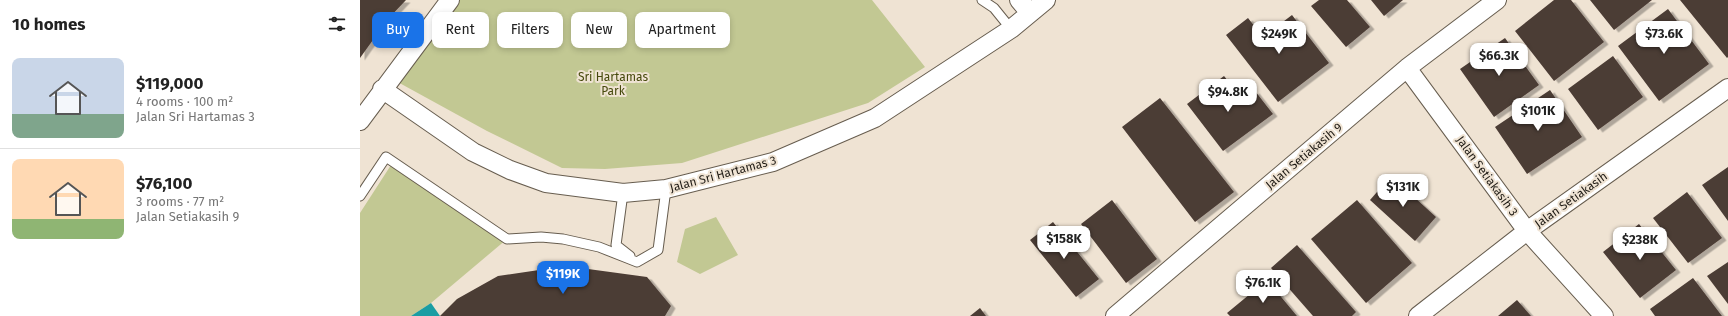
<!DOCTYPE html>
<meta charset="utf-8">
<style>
body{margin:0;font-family:"Fira Sans",sans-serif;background:#f2f2f2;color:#222;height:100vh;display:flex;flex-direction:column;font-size:15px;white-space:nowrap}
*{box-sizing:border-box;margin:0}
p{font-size:13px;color:#767676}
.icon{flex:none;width:22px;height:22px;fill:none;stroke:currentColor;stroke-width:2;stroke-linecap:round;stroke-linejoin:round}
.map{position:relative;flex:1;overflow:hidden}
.sheet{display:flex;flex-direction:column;background:#fff;width:360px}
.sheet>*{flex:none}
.top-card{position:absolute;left:12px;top:12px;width:380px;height:36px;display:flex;gap:8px}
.price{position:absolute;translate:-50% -34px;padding:0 9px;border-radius:8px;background:#fff;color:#222;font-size:13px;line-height:26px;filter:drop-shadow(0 1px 2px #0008)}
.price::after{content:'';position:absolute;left:50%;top:24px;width:12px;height:9px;margin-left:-6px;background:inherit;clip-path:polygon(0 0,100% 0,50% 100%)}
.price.selected{background:#1a73e8;color:#fff}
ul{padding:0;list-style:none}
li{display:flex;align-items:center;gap:12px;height:100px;padding:0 12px}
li+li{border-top:1px solid #e0e0e0}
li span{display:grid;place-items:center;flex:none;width:112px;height:80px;border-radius:8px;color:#555}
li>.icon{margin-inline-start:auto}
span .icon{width:48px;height:48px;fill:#fffc;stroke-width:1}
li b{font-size:17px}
h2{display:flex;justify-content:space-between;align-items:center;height:48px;padding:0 12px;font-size:17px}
.chip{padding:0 14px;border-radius:8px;background:#fff;box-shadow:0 2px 6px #0003;font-size:14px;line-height:36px}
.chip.selected{background:#1a73e8;color:#fff}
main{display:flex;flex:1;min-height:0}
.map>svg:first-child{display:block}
.green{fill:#c2c893}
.water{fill:#1a9da3}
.building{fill:#4c3c35;filter:url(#shadow)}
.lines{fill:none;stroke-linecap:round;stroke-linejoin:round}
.service-casing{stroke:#675d4f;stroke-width:11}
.minor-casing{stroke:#675d4f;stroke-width:20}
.service{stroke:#fff;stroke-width:9}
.minor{stroke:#fff;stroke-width:18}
.labels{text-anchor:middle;stroke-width:4;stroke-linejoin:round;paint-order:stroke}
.park-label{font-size:12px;fill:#46490c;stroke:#efe3d3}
.street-label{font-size:12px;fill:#1f1b15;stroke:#efe3d3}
</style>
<main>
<section class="sheet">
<h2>10 homes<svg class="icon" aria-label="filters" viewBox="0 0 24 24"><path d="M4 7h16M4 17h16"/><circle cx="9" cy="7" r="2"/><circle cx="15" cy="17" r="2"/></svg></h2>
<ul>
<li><span style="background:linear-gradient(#c9d6e8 70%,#7fa58c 0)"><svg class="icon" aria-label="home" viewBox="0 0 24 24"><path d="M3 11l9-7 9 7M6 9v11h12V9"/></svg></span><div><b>$119,000</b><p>4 rooms · 100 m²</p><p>Jalan Sri Hartamas 3</p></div></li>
<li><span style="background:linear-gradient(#ffd9b3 75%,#8fb573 0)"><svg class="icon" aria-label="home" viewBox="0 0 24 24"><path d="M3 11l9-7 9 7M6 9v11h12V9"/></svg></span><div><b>$76,100</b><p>3 rooms · 77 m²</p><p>Jalan Setiakasih 9</p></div></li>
</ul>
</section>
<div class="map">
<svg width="1368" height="316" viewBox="0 0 1368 316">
<defs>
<filter id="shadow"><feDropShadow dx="4.5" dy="2.5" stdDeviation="0" flood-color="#0004"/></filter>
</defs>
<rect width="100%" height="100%" fill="#efe3d3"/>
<!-- green -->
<path class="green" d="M93 0H512L565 67 508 103 322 163 245 169 202 168 127 131 34 80Z
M31 165 147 239 71 303 51 316H0V213Z
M356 217 378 255 340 274 317 262 325 229Z"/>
<!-- water -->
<path class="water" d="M71 303 80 316H51Z"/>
<!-- building -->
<path class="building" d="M0 0H46L28 19 0 58Z
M959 0H987L1010 27 986 47 951 6Z
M1011 0H1043L1024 16Z
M1194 0H1211L1244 42 1194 81 1155 31Z
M1230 0H1292L1254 30Z
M1320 0H1368V57L1367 58Z
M1308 9 1349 64 1299 101 1258 46Z
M932 15 969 63 918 102 866 35 888 18 903 37Z
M1145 38 1179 85 1134 117 1100 69Z
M1253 56 1283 97 1238 130 1208 89Z
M864 76 884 100 895 91 913 114 863 151 827 104Z
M1190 90 1222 137 1167 174 1135 127Z
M800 98 874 192 835 222 762 127Z
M1368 167V221L1342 185Z
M1031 176 1076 217 1055 241 1010 200Z
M1327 192 1362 238 1328 263 1293 218Z
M752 200 797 259 766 283 721 224Z
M997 200 1052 263 1006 303 951 239Z
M693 222 739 279 716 297 670 240Z
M1279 224 1316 270 1280 298 1243 252Z
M937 245 996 312 992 316H953L911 268Z
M1368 262V304L1347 276Z
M206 266 287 277 311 306 305 316H80L97 299 138 276Z
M1333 278 1362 316H1295L1290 309Z
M907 280 937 316H870L867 313Z
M1157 300 1171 316H1138Z
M620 308 626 316H610Z"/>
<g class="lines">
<defs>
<path id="service" d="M622 0 634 8 651 29
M263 193 256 245 270 256
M0 196 26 157 147 239 181 237 203 239 239 247 277 262
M277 262 298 250 306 189"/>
<path id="minor" d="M659 0 670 13
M1047 68 1167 231 1244 316
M22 89 113 152 150 170 186 183 263 193 306 189 413 162 515 118 651 29 686 0
M0 121 90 0
M755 316 1047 68 1137 0
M1058 316 1167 231 1368 88"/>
</defs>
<!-- service casing -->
<use href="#service" class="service-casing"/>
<!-- minor casing -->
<use href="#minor" class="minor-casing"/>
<!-- service -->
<use href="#service" class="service"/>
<!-- minor -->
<use href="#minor" class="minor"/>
</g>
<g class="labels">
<!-- park labels -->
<g class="park-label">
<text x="253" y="81">Sri Hartamas<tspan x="253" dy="14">Park</tspan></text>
</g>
<!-- street labels -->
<g class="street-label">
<text transform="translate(944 156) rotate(-40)" y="4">Jalan Setiakasih 9</text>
<text transform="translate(363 174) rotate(-15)" y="4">Jalan Sri Hartamas 3</text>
<text transform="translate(1127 176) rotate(54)" y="4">Jalan Setiakasih 3</text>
<text transform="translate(1211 200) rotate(-36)" y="4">Jalan Setiakasih</text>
</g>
</g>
</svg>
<b class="price" style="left:919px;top:55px">$249K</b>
<b class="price" style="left:1304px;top:55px">$73.6K</b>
<b class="price" style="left:1139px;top:77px">$66.3K</b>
<b class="price" style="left:868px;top:113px">$94.8K</b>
<b class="price" style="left:1178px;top:132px">$101K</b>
<b class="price" style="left:1043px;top:208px">$131K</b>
<b class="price" style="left:704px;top:260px">$158K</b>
<b class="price" style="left:1280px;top:261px">$238K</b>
<b class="price selected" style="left:203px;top:295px">$119K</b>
<b class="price" style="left:903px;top:304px">$76.1K</b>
<div class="top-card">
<a class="chip selected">Buy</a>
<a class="chip">Rent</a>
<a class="chip">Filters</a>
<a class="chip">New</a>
<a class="chip">Apartment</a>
</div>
</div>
</main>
